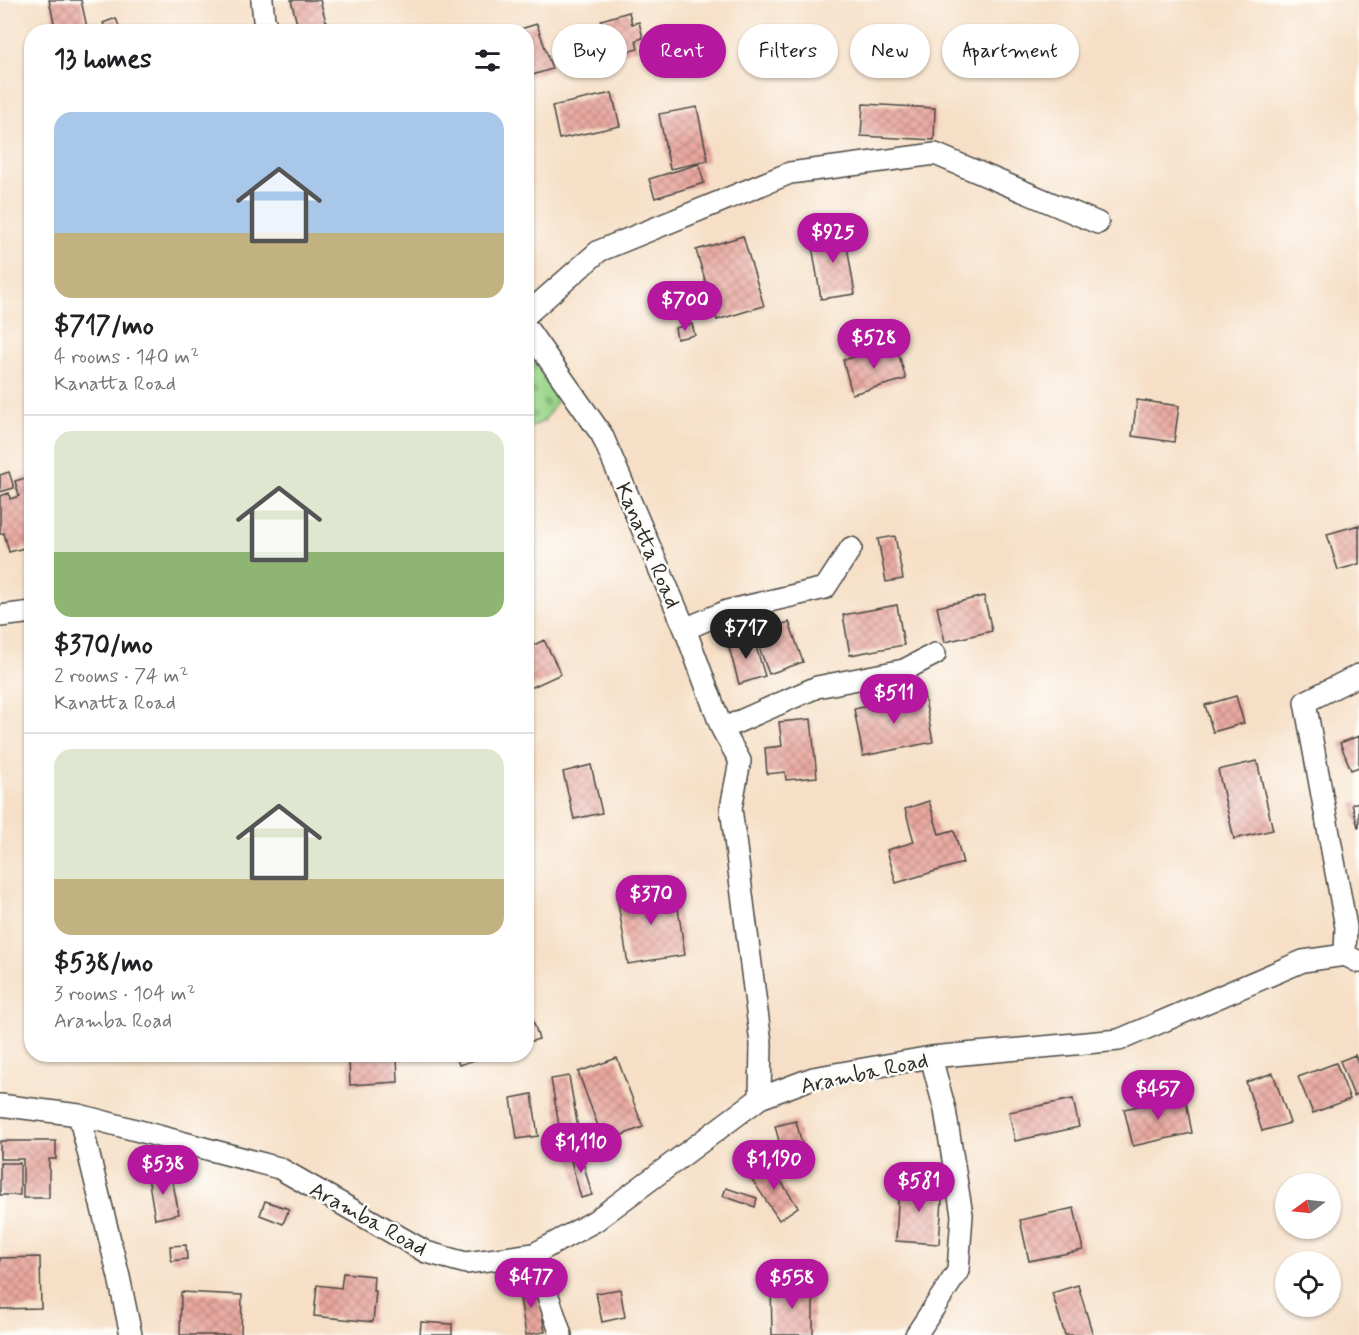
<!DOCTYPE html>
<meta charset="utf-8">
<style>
body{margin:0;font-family:Mynerve,sans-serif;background:#f6f6f6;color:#202124;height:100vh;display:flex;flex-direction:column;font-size:22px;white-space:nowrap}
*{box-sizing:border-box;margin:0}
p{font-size:20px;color:#757577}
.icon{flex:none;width:33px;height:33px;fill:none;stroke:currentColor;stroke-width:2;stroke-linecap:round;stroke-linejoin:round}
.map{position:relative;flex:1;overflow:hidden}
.sheet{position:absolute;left:24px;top:24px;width:510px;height:1038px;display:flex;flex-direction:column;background:#fff;border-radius:24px;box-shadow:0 2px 4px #0004}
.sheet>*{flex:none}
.top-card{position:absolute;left:552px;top:24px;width:570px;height:54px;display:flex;gap:12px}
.needle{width:39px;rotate:255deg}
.controls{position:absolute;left:1275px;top:1173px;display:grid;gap:12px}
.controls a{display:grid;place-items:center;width:66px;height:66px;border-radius:50%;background:#fff;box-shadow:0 2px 4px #0004;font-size:30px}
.price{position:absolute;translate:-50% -51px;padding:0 14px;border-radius:21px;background:#b5179e;color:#fff;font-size:20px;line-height:39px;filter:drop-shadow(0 2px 3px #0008)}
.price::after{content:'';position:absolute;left:50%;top:36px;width:18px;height:14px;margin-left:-9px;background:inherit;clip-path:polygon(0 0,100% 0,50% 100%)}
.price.active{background:#222;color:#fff}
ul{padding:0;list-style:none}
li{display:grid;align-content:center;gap:12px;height:318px;padding:0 30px}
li+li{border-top:2px solid #e0e0e0}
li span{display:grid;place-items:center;height:186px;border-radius:18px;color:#555}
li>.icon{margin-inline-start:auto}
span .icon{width:108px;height:108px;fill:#fffc;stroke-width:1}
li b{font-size:26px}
h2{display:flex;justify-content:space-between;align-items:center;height:72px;padding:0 30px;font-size:26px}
.chip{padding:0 21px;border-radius:27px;background:#fff;box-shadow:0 2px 4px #0004;font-size:21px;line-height:54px}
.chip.active{background:#b5179e;color:#fff}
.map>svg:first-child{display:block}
.cemetery{fill:url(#cemetery-stones);stroke:#63815b;stroke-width:1.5}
.building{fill:url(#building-cross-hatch)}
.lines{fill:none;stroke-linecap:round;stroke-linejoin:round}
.minor-casing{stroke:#494642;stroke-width:24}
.minor{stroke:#fff;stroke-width:21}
.labels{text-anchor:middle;stroke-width:5;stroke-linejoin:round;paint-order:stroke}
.street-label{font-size:22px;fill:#2b2b2b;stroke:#fdfcf7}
</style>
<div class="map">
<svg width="1359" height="1335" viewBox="0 0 1359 1335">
<defs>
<pattern id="cemetery-stones" width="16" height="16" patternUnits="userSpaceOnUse" patternTransform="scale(1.5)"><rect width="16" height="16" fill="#9bd78b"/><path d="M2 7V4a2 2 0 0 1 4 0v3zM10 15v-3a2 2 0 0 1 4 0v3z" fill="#86b978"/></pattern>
<pattern id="building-cross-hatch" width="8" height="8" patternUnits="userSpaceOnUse" patternTransform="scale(1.5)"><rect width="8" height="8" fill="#e9a79f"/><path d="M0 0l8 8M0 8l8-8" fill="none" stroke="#bd8882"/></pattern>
</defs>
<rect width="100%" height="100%" fill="#fdfcf7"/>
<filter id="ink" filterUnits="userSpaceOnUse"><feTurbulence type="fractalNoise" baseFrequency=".0167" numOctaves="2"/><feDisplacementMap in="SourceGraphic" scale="12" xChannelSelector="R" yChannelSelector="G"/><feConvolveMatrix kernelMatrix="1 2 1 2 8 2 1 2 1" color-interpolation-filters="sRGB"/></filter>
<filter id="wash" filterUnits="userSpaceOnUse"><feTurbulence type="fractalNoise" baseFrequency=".008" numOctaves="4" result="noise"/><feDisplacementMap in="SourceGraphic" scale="24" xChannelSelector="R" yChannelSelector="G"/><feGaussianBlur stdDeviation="1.35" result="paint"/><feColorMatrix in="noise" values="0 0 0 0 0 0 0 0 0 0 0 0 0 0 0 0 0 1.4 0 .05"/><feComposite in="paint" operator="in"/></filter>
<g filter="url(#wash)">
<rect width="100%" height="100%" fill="#f6dfc6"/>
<!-- cemetery -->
<path class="cemetery" d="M527 360 546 367 556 403 544 421 527 429Z"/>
<g id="blocks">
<!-- building -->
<path class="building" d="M49 0H81L88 32H56Z
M291 0H320L329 32H299Z
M629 12 632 24 639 22 643 38 636 40 638 49 611 56 609 48 601 50 596 33 604 31 601 20Z
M116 18 121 32H107L103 23Z
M537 24 552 69 526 77V32L514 31Z
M612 93 620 126 559 139 552 106Z
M863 104 935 108 934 140 861 136Z
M697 107 708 161 670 169 659 114Z
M699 164 704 183 655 198 649 179Z
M844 228 855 294 821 299 810 234Z
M743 236 764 306 717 320 696 250Z
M692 324 695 335 677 339 675 328Z
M896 345 906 379 852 394 843 360Z
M1137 400 1179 406 1174 442 1132 436Z
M9 472 14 488 0 492V475Z
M32 476V546L9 552 4 533 0 534V496L9 493 10 499 19 496 15 481Z
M1359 525V564L1338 570 1327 534Z
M895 536 903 579 886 582 878 539Z
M984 596 992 631 945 642 937 607Z
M897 605 904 645 850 655 843 615Z
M789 622 803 662 769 674 754 634Z
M753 637 765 676 739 684 728 644Z
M544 640 561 674 526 690V649Z
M924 694 933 742 863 756 854 709Z
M1236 696 1244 723 1213 732 1205 705Z
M811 719 817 777 786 780 785 772 767 774 765 748 782 746 779 722Z
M1359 736V767L1351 770 1340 743Z
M1257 761 1273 830 1234 839 1218 770Z
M591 765 602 813 574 819 563 772Z
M929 801 939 834 954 830 963 863 896 883 887 850 914 842 905 809Z
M1359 802V827H1358L1352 804Z
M675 888 685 955 628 964 617 897Z
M532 1017 539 1039 526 1043V1019Z
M455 1054H490V1055L459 1065Z
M1355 1055 1359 1067V1093L1354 1096 1340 1061Z
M397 1056 398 1082 350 1085 349 1059Z
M617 1058 643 1127 604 1142 578 1072Z
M1336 1063 1350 1099 1313 1113 1298 1077Z
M1273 1073 1290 1123 1262 1131 1246 1082Z
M569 1076 580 1140 562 1143 551 1079Z
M532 1094 538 1136 517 1139 511 1098Z
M1185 1096 1192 1133 1133 1146 1124 1109Z
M1073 1099 1079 1127 1015 1141 1009 1112Z
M796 1121 805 1155 784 1160 775 1126Z
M0 1141H56V1159H49V1198H23V1159H0Z
M580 1151 592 1195 581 1198 569 1153Z
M768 1162 798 1207 779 1220 749 1175Z
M0 1163H20V1195H0Z
M171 1173 179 1214 155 1219 148 1177Z
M899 1183 943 1186 939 1244 896 1241Z
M726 1188 757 1198 755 1207 723 1196Z
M265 1201 289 1209 283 1224 260 1215Z
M1074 1208 1083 1250 1029 1261 1020 1220Z
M186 1245 187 1259 171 1261 170 1246Z
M40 1257 41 1308 0 1309V1258Z
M343 1273 374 1276 373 1291H376L373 1322 314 1316 317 1285 341 1288Z
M536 1282 545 1332 526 1335 518 1285Z
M813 1284V1335H772L771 1285Z
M1078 1285 1093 1335H1065L1052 1293Z
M620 1289 625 1317 602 1322 596 1293Z
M181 1292 242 1295 241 1335H180Z
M421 1322 452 1324V1335H420Z"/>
</g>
</g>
<g filter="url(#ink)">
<use href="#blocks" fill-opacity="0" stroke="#494642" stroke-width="1.5"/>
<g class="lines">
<defs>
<path id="minor" d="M262 0 264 20 269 32
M526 315 599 251 790 173 935 154 1098 223
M526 327 602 435 685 629 722 729 740 761 731 808 761 1043 760 1098
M0 616 32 612
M685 629 727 611 825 588 851 548
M722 729 817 687 904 670 935 654
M1345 955 1346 927 1305 702 1359 675
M0 1105 79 1115 279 1168 426 1252 466 1263 534 1254 595 1221 760 1098 813 1078 931 1057 1119 1040 1303 961 1345 955 1359 962
M79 1115 119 1277 131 1335
M534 1254 561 1335
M916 1335 958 1271 962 1215 945 1110 931 1057"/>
</defs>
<!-- minor casing -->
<use href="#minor" class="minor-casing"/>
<!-- minor -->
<use href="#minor" class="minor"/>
</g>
</g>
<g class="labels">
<!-- street labels -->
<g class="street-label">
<text transform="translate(649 545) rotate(67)" y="8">Kanatta Road</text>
<text transform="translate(864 1072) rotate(-12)" y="8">Aramba Road</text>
<text transform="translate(369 1218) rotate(29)" y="8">Aramba Road</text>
</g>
</g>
</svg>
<div class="controls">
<a><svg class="needle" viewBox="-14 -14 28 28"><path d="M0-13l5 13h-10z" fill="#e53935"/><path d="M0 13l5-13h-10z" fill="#757577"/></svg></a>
<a><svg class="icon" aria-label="locate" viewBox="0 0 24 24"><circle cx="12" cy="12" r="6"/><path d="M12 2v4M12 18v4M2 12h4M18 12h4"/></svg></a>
</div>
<b class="price" style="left:833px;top:264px">$925</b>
<b class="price" style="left:685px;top:332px">$700</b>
<b class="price" style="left:874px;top:370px">$528</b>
<b class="price active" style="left:746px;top:660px">$717</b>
<b class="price" style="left:894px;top:725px">$511</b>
<b class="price" style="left:651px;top:926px">$370</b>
<b class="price" style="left:1158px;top:1121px">$457</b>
<b class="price" style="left:581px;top:1174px">$1,110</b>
<b class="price" style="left:774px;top:1191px">$1,190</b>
<b class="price" style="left:163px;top:1196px">$538</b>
<b class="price" style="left:919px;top:1213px">$581</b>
<b class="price" style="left:531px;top:1309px">$477</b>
<b class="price" style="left:792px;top:1310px">$558</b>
<div class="top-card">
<a class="chip">Buy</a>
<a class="chip active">Rent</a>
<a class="chip">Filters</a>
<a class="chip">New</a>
<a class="chip">Apartment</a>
</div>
<section class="sheet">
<h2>13 homes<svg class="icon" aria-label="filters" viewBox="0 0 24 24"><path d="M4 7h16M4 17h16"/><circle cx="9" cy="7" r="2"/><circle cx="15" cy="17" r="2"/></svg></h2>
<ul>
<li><span style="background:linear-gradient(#a9c7e8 65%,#c2b280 0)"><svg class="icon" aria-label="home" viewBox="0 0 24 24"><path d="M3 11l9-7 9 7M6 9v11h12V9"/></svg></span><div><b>$717/mo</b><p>4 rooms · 140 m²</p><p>Kanatta Road</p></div></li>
<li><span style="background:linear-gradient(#dfe7d0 65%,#8fb573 0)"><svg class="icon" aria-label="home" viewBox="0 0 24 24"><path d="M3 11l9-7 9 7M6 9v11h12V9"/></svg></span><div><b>$370/mo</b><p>2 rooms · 74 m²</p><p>Kanatta Road</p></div></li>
<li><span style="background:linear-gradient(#dfe7d0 70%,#c2b280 0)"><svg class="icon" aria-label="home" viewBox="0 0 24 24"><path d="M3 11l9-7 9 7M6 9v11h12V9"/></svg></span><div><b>$538/mo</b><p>3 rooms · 104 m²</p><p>Aramba Road</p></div></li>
</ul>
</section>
</div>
